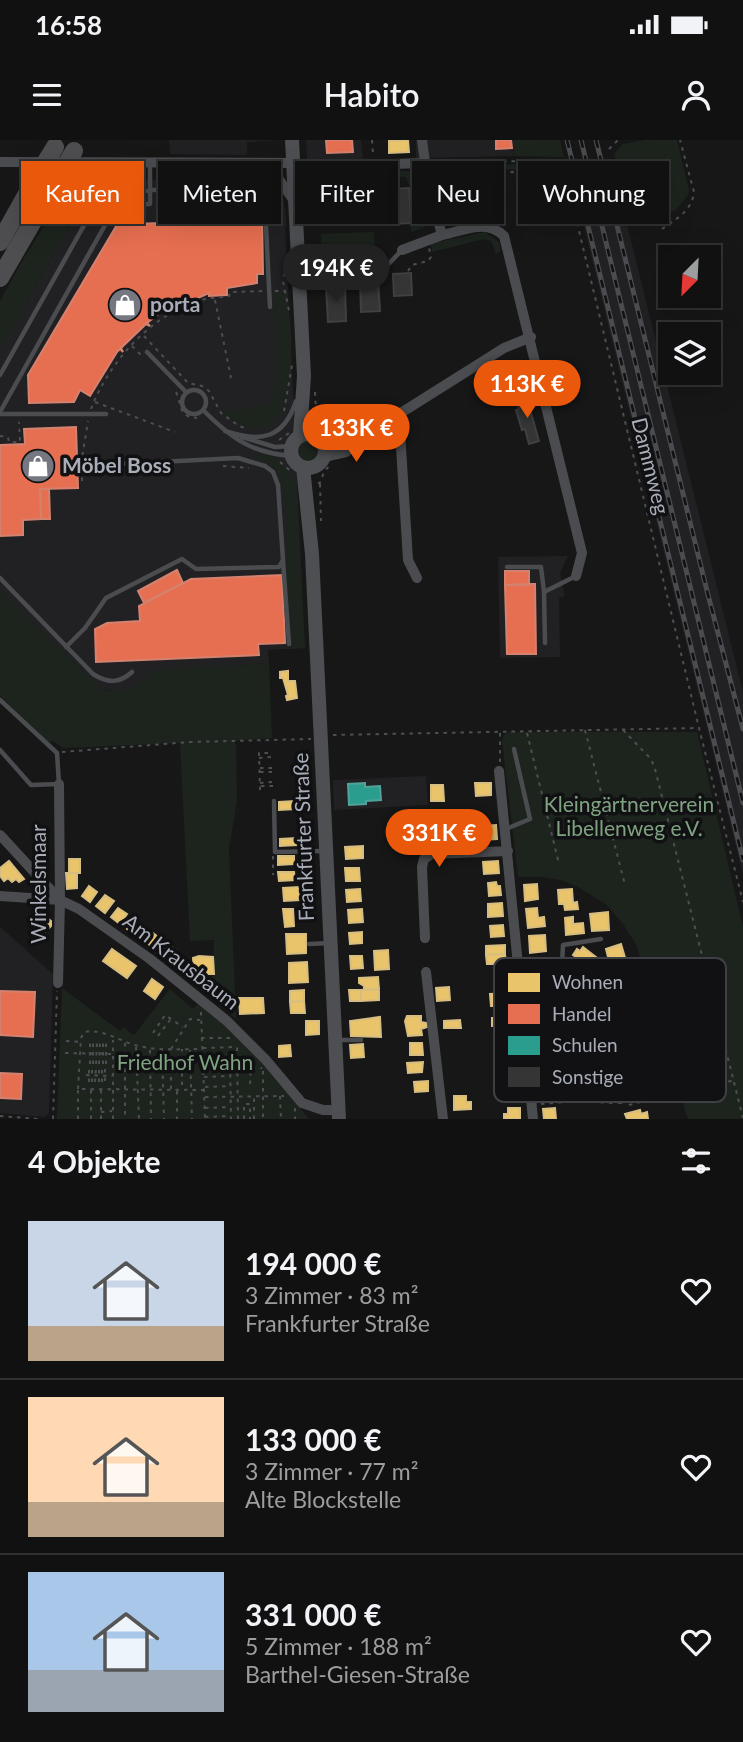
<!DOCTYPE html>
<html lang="de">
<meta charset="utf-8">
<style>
body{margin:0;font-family:Lato,sans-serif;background:#1e1f1f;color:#f1f3f6;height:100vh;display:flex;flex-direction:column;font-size:26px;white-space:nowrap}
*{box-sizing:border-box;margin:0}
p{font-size:23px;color:#9c9d9f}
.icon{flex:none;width:38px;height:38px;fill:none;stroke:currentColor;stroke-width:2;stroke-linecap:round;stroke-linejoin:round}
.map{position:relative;height:979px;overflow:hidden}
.side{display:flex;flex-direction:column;background:#111;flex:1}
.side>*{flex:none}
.hud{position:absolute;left:21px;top:21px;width:702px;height:63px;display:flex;gap:14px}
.needle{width:46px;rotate:204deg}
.buttons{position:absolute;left:658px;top:105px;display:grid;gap:14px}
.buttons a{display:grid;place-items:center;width:63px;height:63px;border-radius:0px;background:#111;box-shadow:0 7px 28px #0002,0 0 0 2px #303131;font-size:35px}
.price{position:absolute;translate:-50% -60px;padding:0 16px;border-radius:24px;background:#ea580c;color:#fff;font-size:23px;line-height:46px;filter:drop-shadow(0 2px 4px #0008)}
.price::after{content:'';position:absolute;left:50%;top:42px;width:21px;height:16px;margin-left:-10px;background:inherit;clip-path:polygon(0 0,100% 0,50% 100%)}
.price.active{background:#222;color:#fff}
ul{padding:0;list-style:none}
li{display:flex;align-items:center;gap:21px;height:175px;padding:0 28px}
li+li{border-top:2px solid #303131}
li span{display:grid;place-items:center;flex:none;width:196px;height:140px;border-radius:0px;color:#555}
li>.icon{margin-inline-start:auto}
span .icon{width:84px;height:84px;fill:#fffc;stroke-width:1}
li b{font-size:30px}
h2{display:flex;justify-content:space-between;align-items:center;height:84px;padding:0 28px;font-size:30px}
.pill{padding:0 24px;border-radius:0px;background:#111;box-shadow:0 7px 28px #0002,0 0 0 2px #303131;font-size:24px;line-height:63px}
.pill.active{background:#ea580c;color:#fff}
.status{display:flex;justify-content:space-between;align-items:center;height:49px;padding:0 35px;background:#111;direction:ltr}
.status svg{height:19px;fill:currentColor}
header{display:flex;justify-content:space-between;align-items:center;height:91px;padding:0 28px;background:#111;font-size:32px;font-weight:600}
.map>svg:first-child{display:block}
.built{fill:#212123}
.green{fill:#1d241e}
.homes{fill:#e9c46a;stroke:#d6bd81;stroke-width:2}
.shops{fill:#e76f51;stroke:#d48270;stroke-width:2}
.schools{fill:#2a9d8f;stroke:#50a29b;stroke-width:2}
.building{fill:#353536;stroke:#3f4043;stroke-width:2}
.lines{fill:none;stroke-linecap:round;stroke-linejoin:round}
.path{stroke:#4d4e52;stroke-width:2;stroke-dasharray:3.5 5;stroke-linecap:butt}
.service{stroke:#4b4c50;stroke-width:4.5}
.minor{stroke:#4b4c50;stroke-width:10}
.primary{stroke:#4d4f52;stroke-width:14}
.motorway{stroke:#4e4e51;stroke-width:18}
.rail-casing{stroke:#4b4c4f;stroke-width:5}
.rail{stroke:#111113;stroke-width:2.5;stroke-dasharray:8;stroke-linecap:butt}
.motorway-bridge{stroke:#4e4e51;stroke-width:18}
.labels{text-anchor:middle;stroke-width:7;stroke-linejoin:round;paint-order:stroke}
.poi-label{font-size:21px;font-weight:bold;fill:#a8adb8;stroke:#111113;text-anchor:start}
.street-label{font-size:21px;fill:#a8adb8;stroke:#111113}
.park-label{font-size:21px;fill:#7fa381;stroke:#111113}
.key{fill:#111113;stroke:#3e4045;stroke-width:2}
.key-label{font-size:19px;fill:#a8adb8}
</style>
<div class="status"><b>16:58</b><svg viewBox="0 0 49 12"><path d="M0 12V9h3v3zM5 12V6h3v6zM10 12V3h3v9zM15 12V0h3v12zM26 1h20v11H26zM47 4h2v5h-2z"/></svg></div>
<header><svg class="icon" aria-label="menu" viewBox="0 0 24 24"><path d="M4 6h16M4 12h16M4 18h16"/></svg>Habito<svg class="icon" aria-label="person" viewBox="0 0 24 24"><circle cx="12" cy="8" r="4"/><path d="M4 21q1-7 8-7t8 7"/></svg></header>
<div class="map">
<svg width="743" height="979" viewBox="0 0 743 979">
<rect width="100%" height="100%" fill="#171717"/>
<!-- built -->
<path class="built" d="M169 0H279L247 2V15L170 14Z
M306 0H361L363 21 307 19Z
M416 0H513L514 16 416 18Z
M613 28 743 552V735L571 33Z
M162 31 246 32 259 36 281 56 284 62 305 508 268 510 269 523 150 531 139 544 131 550 116 553 101 548 0 451V209L90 50H131L136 46 137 40 162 39Z
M568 416 560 433 565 456 559 458 560 517 500 518 498 417Z
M426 636 428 665 334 670 333 640Z
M0 787 53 834 49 973 44 977 0 973Z"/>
<!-- green -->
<path class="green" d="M513 0H560L564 17 514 16Z
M645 0H677L689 50 688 55 675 71 631 73 614 14 623 4Z
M565 23 568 25 571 36 560 32 439 26Z
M79 30 137 32 136 46C125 54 111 45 99 53L90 50 0 209V161L24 118Z
M353 30 411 31 424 46 416 49 426 83 423 88 411 92 410 48 406 37H400V43L358 45 357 56 351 55 350 35H353Z
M162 31 246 32C260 35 281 48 284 63 286 70 286 79 286 86H269C268 64 262 48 237 45V40L162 39Z
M374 92 376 123 322 125 321 94Z
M485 92 499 102 501 111 496 114 491 101 484 99 432 112 431 105 433 103Z
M273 153H283C284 162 289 170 290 179 294 223 294 327 224 273L230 267 234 273 251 267 270 266 276 229Z
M294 311a14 14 0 1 1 28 0a14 14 0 1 1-28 0Z
M256 313 273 317 295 339 305 508 286 509 283 434 288 430C287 404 290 347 274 328 267 321 258 319 249 317Z
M0 451 101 548C122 558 136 548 150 531L160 529 269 523 272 598 234 601 236 606 237 660 229 708 236 879 212 859 214 800 190 801 180 603 63 608 53 601 48 603 0 556Z
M509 592H697L743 787V979H688L664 907 637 806 623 784 607 765 578 747 561 740 541 737H518L502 601 504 595Z
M62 848 120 891 123 887 134 895 170 849 193 869 198 864C242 894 276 938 309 979H57Z"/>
<!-- homes -->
<path class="homes" d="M408 0 409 12 389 13V1Z
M288 531V541H295L297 558 287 560 286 556 288 555 283 538H280V532Z
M475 643H491V655L476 656Z
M431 645H443L444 661H431Z
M295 661 296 669 279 670V662Z
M496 685 497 699 481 700V686Z
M297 698V705L280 706V699Z
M363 706V718L346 719 345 707Z
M278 716H294V724L278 725Z
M69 719H80V733H69Z
M9 721 24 739 19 742 16 739 12 742 8 738 4 741 0 736V728Z
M498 721 499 733 484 734 483 722Z
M345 728H359L360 741H346Z
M278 732H294L295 740 279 741Z
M66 733H77V748L67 749Z
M496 742 497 746H500L501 755 489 756 488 743Z
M537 744 538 759 525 761 524 745Z
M89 746 97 752 90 762 82 756Z
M299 747 300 760 284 761 283 748Z
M360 749 361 761 347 762 346 750Z
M572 749 573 763 577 762 578 769 565 770 564 764H559L558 750Z
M105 755 114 761 105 773 96 766Z
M502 763 503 776 488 777V764Z
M118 768 127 774 120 784 111 777Z
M537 768 538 778 544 777 545 786 528 788 526 769Z
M283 769H293L294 786 285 787Z
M362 769 363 782 349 783 348 770Z
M608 772 609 790 592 791 590 774Z
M45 776 51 781V786L45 792 37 785Z
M573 777V784L583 783 584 793 566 795 565 778Z
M133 779 143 786 136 795 127 789Z
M503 785 504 796 491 797 490 786Z
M149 790 158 797 151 806 142 800Z
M362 792V803L350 804 349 793Z
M286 794H306V813L287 814Z
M545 795 546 811 530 813 529 796Z
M164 801 175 810 169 818 157 811Z
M621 804 626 821 610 825 606 809Z
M505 805V814L486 815V806Z
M583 807 601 821 595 830 573 815 577 809 580 811Z
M112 809 136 826 127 838 103 821Z
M388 810 389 829 375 830 374 811Z
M505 814 506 824H487L486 815Z
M199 816 213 817 214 834H194L193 818Z
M350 816H362L363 828 351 829Z
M307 822 308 842 289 843V823Z
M506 833 507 845 494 846V834Z
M378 837 379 849 364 850V846L359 843V838Z
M152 839 163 847 155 859 144 851Z
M449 847 450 860 437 861 436 848Z
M379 849V860L361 861V850Z
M304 850V861L290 862V851Z
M349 850H361V861H350Z
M509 853 510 866H491L490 854Z
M239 858H263L264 873 240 874Z
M304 861 305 873H291L290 862Z
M512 873V884L492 886V878H497V874Z
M407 876H421V882L427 883V887L421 889 422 895 408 896 405 881Z
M380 877 381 897 351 896 350 881Z
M460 880 461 888H444V881Z
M306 881H319V894L306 895Z
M410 903H422L423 915H410Z
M363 904 364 917 351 918 350 905Z
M290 905 291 916 279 917V906Z
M423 922 422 932 408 933 407 923Z
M428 941V951L415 952 414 942Z
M454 956H466V962H471V969L454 970Z
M508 968H520V979H504V974H508Z
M555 968 556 979H544L543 969Z
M640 970 641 974 647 972 648 979H627L625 974Z"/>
<!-- shops -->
<path class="shops" d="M326 0H352L353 12 327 13Z
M496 0H511L512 8 496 9Z
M256 69V75H262L263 134H257V143L227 148V155L209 156V153L171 170 170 167 160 173 147 183 150 186 146 184 121 208 123 212 120 209 117 212 90 256 80 250 74 262 29 263 28 235 121 78 130 84 163 83 171 70Z
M76 287 78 348 40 349 41 379 23 380V395L0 396V305L25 304 24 289Z
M40 349H49L50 379H41Z
M177 430 183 443 144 463 138 451Z
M505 431H529V445H505Z
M282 435 285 503 258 504 259 515 96 522 95 489 107 483 140 481 139 466 191 439Z
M529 444H535L536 514H507L505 445Z
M0 851 35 852 33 897 0 895Z
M0 933 22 934 21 959 0 958Z"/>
<!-- schools -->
<path class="schools" d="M365 643V647L380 646 381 660 366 661V664L349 665 348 644Z"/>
<!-- building -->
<path class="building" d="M409 48 411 83 392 84 391 49Z
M376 49 377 85H359L357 50Z
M411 133 412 155 394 156 393 134Z
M378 139 380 171 361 172 360 140Z
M345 146 346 181 328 182 326 147Z
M527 258 532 265 529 266 539 301 529 304 525 289 522 290 516 270 519 269 517 261Z"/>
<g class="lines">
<!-- path -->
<path class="path" d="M372 0 373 14
M609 9 618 0
M305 23 355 25
M435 23 565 20
M434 29 557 34 567 41 699 588 743 762
M662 89C676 79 692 71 694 52L680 0
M286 125 283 141 289 171
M408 131 412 125 428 121 431 117 429 108
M275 151H285
M215 160 231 238
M144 196 188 243 202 246 209 251 221 273 239 286 248 289
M132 206 141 215
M176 252C183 268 177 278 202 278
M315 252C316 271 316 284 330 297
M95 262 175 292
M91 269C109 222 151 174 202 160 210 157 220 158 229 156L230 152 263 151
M284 271 292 225
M0 296 8 297 9 302H20L19 282
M279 300 289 293
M280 322 292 332
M223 326 249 328
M83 332 95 331
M82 341V318L88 281
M318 343H320L324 332 329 326
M320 344 321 381
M585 590 625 745
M623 590 651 619 655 629 743 978
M500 593V623
M527 593 559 724
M333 595 698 588
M62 612 190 602 311 599
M259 618 272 617
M260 628H273
M260 632H273
M260 643 273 642
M261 646H274
M260 650 259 613H272
M273 716V735
M155 812 161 806
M201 872 205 979
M153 893 165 875 183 887
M158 896 170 880
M201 898H231
M66 901 80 902
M125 903V979
M136 907 139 979
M203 908 236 907
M171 909 190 879 200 880
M150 910 151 979
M162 910 164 979
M190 910 192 979
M65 913 113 914
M230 917 231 979
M203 918 236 917
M182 920V909
M90 924V901
M93 924V901
M96 924 97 901
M99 924 100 901
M103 924V901
M106 924V902
M203 926H229
M105 929V942
M263 931V979
M86 935 112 936
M204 937 230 936
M89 942V928
M92 942V928
M95 942 96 928
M99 942V928
M102 942V929
M250 944 251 928H262
M205 947 230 946
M78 949 81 898 84 892C103 888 120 902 139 906 159 911 181 909 201 909
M171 949V921H182V949
M177 951V979
M280 956 281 979
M205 957 284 956
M541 964 575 961 613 963
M629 965 711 944 732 941
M205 968 230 967
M295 968V979
M101 972 112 971
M0 976 39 979
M205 977 230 976
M53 979 57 851
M78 979V949L204 950
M91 979V949
M101 979V949
M113 979V900
M238 979 237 907 239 904
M244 979V964H250V979
M254 979V956"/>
<!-- service -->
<path class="service" d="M319 140 378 135 401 111
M147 212 186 252
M0 235 96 64 109 52 124 55 150 50 244 49 254 55 265 66 270 167
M182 262a12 12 0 1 1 24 0a12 12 0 1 1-24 0Z
M203 270C231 298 251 313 292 316
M0 272 113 71 122 66 150 64V24
M0 274H106
M225 291C260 303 284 299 296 261
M242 297 275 307 292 306
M283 421 289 504
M507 427H541L544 452
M0 438 93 534C107 543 119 544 132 532
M545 503 544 452 576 436
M66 507 85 488 106 458 182 419 196 429 279 427 283 420 278 345 273 332 265 326 238 318 99 325
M0 560 57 613 59 644 31 645 0 610
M274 661 275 712 324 711
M506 689 530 679 514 609
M309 804 330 803
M562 825 563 805 601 799
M339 900H361"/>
<!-- minor -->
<path class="minor" d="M422 0 428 45 442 95C464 91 486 78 504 96L582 413 576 436
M0 22 293 23
M254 25 278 38 294 61
M363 25 424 23
M402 110 442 95
M399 275 408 420 417 438
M323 304 328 307 338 306 369 293 504 208 531 197
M324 317 346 312 364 299
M499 631 533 979
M0 695 60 760 79 769 150 819 227 881 266 920 302 963 323 970H339
M0 756 60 760
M425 798 422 727 424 719 432 714 508 711
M520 827C552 826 575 817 596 848L619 934 620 959
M426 832 443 979
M58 843 60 760 59 644"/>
<!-- primary -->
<path class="primary" d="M292 0 304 236 300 296
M291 311a17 17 0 1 1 34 0a17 17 0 1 1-34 0Z
M303 327 312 414 339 979"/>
<!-- motorway -->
<path class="motorway" d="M0 102 37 36
M0 138 57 40"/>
<defs>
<path id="rail" d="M567 0 743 720
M581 0 743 663
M596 0 706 447 743 589"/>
</defs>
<!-- rail casing -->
<use href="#rail" class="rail-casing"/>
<!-- rail -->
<use href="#rail" class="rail"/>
<!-- motorway-bridge -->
<path class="motorway-bridge" d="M37 36 55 7
M57 40 74 11"/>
</g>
<!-- icons -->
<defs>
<symbol id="shop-disc" viewBox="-11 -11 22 22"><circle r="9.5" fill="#757880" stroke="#111113"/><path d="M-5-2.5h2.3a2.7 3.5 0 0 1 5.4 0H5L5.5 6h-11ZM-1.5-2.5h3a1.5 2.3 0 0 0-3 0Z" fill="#fff"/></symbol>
</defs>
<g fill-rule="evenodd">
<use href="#shop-disc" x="106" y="146" width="38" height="38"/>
<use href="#shop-disc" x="19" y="307" width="38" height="38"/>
</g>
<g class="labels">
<!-- poi labels -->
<g class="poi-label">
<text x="150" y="172">porta</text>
<text x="62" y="333">Möbel Boss</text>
</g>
<!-- street labels -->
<g class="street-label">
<text transform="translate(650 326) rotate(76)" y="7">Dammweg</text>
<text transform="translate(304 697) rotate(-92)" y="7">Frankfurter Straße</text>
<text transform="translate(39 744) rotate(-90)" y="7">Winkelsmaar</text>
<text transform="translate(181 822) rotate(38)" y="7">Am Krausbaum</text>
</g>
<!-- park labels -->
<g class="park-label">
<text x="629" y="672">Kleingärtnerverein<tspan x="629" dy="24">Libellenweg e.V.</tspan></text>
<text x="185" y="930">Friedhof Wahn</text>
</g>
</g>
<!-- legend -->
<rect x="494" y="818" width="232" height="144" rx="10" class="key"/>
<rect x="508" y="833" width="32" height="19" fill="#e9c46a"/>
<rect x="508" y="864" width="32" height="20" fill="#e76f51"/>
<rect x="508" y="896" width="32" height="19" fill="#2a9d8f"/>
<rect x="508" y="927" width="32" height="20" fill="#353536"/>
<g class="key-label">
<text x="552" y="849">Wohnen</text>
<text x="552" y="881">Handel</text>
<text x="552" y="912">Schulen</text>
<text x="552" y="944">Sonstige</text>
</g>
</svg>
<div class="buttons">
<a><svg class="needle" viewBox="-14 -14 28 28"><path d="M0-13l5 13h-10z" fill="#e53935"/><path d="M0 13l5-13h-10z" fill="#9c9d9f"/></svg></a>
<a><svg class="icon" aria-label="layers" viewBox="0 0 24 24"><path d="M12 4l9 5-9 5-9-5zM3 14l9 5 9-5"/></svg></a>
</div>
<b class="price active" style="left:336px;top:164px">194K €</b>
<b class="price" style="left:527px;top:280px">113K €</b>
<b class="price" style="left:356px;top:324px">133K €</b>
<b class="price" style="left:439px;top:729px">331K €</b>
<div class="hud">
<a class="pill active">Kaufen</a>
<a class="pill">Mieten</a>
<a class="pill">Filter</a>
<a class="pill">Neu</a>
<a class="pill">Wohnung</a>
</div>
</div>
<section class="side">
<h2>4 Objekte<svg class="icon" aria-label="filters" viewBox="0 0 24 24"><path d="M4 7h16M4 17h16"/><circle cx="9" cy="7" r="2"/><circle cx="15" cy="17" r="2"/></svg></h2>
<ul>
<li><span style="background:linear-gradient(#c9d6e8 75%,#b9a48a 0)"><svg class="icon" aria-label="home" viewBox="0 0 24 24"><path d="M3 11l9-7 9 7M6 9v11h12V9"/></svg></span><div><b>194 000 €</b><p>3 Zimmer · 83 m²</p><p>Frankfurter Straße</p></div><svg class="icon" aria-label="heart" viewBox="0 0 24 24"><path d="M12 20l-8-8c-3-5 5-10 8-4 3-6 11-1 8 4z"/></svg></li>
<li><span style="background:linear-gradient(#ffd9b3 75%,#b9a48a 0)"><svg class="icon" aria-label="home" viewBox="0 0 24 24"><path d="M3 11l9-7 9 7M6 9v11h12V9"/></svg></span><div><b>133 000 €</b><p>3 Zimmer · 77 m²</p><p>Alte Blockstelle</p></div><svg class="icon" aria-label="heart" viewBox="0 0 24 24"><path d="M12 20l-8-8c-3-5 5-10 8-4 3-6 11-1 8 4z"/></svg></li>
<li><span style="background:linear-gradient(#a9c7e8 70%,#9aa5b1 0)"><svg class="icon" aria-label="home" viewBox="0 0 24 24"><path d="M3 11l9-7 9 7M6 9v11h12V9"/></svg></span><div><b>331 000 €</b><p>5 Zimmer · 188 m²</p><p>Barthel-Giesen-Straße</p></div><svg class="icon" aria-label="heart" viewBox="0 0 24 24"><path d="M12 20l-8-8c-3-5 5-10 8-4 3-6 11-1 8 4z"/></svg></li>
</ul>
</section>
